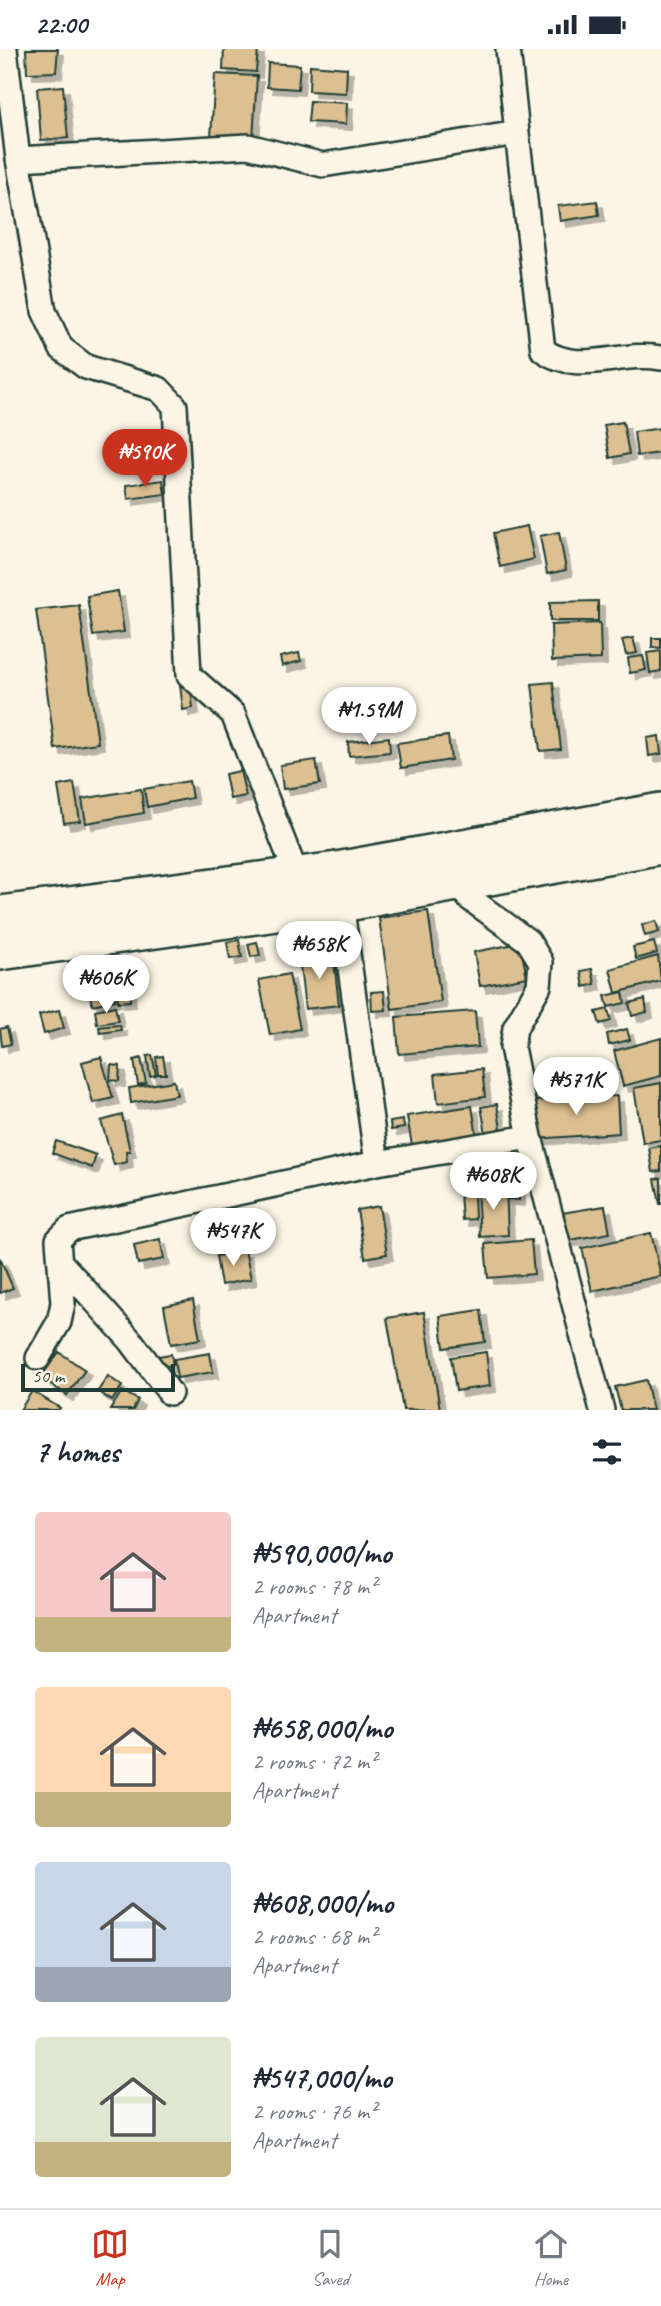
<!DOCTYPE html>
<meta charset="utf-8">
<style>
body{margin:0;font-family:Caveat,sans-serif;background:#f6f6f7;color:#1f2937;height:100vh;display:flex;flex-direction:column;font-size:26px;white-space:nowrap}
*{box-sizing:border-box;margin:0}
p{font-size:23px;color:#747a83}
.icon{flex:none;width:38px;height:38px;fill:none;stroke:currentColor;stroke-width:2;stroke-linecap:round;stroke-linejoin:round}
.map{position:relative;height:1361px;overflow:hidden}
.sheet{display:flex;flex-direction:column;background:#fff;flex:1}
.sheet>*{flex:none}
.scale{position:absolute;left:21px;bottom:18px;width:154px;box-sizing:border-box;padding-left:7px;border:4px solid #1f3d34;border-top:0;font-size:19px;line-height:24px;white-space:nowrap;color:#1f3d34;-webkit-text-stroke:5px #fcf5e5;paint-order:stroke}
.price{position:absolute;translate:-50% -60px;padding:0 16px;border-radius:24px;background:#fff;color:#222;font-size:23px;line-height:46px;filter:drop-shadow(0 2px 4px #0008)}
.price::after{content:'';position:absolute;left:50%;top:42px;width:21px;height:16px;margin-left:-10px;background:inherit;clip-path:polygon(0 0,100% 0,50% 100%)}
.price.on{background:#c8321e;color:#fff}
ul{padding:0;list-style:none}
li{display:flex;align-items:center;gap:21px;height:175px;padding:0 35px}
li span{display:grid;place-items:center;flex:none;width:196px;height:140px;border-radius:7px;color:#555}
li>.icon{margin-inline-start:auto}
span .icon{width:84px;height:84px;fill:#fffc;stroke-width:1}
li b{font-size:30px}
h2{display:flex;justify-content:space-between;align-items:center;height:84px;padding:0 35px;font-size:30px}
.status{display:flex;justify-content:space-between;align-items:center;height:49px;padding:0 35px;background:#fff;direction:ltr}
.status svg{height:19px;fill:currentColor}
.dock{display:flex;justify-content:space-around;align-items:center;height:98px;border-top:2px solid #e0e1e3;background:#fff;font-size:19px;color:#747a83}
.dock a{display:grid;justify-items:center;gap:4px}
.dock .on{color:#c8321e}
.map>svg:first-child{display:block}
.building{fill:#dcc091;stroke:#1f3d34;stroke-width:2;filter:url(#shadow)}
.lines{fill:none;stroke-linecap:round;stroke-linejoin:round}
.minor-casing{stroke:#1f3d34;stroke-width:28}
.primary-casing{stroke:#1f3d34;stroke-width:42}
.minor{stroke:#fcf5e5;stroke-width:23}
.primary{stroke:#fcf5e5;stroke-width:37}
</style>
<div class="status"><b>22:00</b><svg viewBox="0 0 49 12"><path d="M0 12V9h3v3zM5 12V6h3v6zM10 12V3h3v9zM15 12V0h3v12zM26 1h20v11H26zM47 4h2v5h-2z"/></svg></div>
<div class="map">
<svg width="661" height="1361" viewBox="0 0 661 1361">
<defs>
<filter id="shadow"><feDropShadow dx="6" dy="6" stdDeviation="0" flood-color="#0004"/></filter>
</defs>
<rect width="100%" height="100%" fill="#fcf5e5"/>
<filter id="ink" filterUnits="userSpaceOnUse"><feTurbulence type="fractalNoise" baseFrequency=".0143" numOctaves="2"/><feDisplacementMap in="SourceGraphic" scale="14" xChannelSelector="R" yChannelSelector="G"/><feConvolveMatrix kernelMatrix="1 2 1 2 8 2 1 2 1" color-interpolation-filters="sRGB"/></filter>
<g filter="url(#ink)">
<!-- building -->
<path class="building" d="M26 0H58L56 23 27 24Z
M224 0H258L256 23 223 21Z
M268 14 300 16 298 40 267 38Z
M310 16 347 19 346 44 309 42Z
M215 25 257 27 253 90 211 88Z
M63 37 68 89 41 91 37 39Z
M310 52 347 54 346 75 308 73Z
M597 152 599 166 560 172 558 157Z
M623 373 629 405 610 409 604 376Z
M661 379V404L637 407 634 383Z
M163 431 165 445 128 450 126 436Z
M527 477 534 510 500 518 493 484Z
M559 483 566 521 547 525 540 487Z
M118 542 124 583 93 587 87 547Z
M598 552V572H550V553Z
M79 556 98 694 55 700 36 561Z
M600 574 601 610 552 612 551 576Z
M633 589 637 604 626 606 622 591Z
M652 589H661V599L652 598Z
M661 602V622L650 624 647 604Z
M299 604 301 612 282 617 280 608Z
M643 607 646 621 630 624 628 609Z
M190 633 193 659 183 661 180 635Z
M553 633 561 700 540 702 532 635Z
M448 687 451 711 401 719 397 694Z
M659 687 661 705 649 707 647 689Z
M389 688 390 703 349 707 348 693Z
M316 711 320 735 283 740 280 716Z
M240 722 246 747 230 750 225 725Z
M189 732 192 749 147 758 144 740Z
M74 734 80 772 64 774 58 737Z
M141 740 144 764 86 774 82 750Z
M428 862 441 953 392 960 379 869Z
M656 872 659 883 645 887 642 876Z
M308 888 309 903 295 905 293 889Z
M239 891 242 908 230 910 227 893Z
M257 893 260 906 251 908 248 895Z
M654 893 657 904 636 910 633 898Z
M520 894 527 928 480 937 474 903Z
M333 904 339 956 305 960 299 908Z
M658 907 661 932 616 944 610 920Z
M592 920 595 935 584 938 581 922Z
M289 925 300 980 270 986 259 931Z
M117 939H129L130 952 118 953Z
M113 941 115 951 92 956 90 946Z
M384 942 386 961 372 962 371 943Z
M623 943 625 954 608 958 605 947Z
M645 950 647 963 632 967 629 954Z
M115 957 118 972 97 975 95 961Z
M608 960 611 972 600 975 596 963Z
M59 961 64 979 44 985 39 966Z
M475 962 478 998 399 1005 396 968Z
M120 976 121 981 100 984 99 978Z
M7 978 11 995 2 997 0 980Z
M627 980 630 991 609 996 607 985Z
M661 989V1027L623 1037 614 1002Z
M152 1006 156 1026 150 1027 147 1007Z
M163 1007 166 1025H158L156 1008Z
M101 1008 113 1049 93 1054 82 1013Z
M141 1009 146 1034 138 1036 134 1011Z
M111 1016 120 1017 119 1032 110 1031Z
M482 1020 485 1048 438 1054 435 1025Z
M174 1032 177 1046 131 1054 129 1039Z
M661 1034V1091L643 1094 634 1039Z
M617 1047 619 1084 535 1090 533 1052Z
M497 1055 502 1087 487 1090 481 1058Z
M472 1057 478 1094 413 1103 407 1067Z
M122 1066 130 1102H126L127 1113 114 1116 101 1072Z
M403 1071 404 1079 391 1081 390 1073Z
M56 1092 96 1106 92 1119 52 1104Z
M661 1097V1122L653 1123 649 1099Z
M473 1120 474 1132 462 1134 461 1122Z
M661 1129V1155H660L655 1130Z
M509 1133 519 1134V1151L508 1150Z
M506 1138 508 1186 480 1188 477 1139Z
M474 1144 475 1170 462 1171 460 1145Z
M379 1157 387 1205 365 1209 357 1161Z
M605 1157 610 1184 559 1193 555 1165Z
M651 1184 661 1227 592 1242 582 1199Z
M160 1190 164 1210 138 1215 134 1196Z
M531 1191 534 1225 488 1229 485 1195Z
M245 1201 251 1230 221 1236 216 1207Z
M0 1209 13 1239 0 1244Z
M193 1251 200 1290 171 1295 164 1257Z
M481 1261 485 1293 444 1299 440 1267Z
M424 1263 440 1360 403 1361 387 1269Z
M59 1303 85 1321 67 1346 41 1328Z
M486 1303 490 1337 456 1342 451 1308Z
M210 1304 213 1323 177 1329 174 1310Z
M171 1305 173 1316 154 1319 152 1308Z
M108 1327 122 1337 112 1352 98 1342Z
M646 1331 653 1361H621L615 1338Z
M32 1342 60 1359 58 1361H20Z
M122 1342 138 1351 133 1361H110Z"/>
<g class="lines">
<defs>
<path id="minor" d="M5 0 18 110 44 262 61 299 86 318 159 340 175 357 189 626 233 665 297 827
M508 0 517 84
M18 110 248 97 323 116 517 84 543 301C578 327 622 301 661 309
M457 830 469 849 528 892 541 913 539 937 515 979 512 998 530 1088
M341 854 377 1114
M60 1213 131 1292 170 1344
M38 1309 59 1273 63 1254 58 1191 69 1180 377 1114 530 1088 602 1361"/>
<path id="primary" d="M0 866 337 822 661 763
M0 902 341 854 661 796"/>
</defs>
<!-- minor casing -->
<use href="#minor" class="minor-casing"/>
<!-- primary casing -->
<use href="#primary" class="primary-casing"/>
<!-- minor -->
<use href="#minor" class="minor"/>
<!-- primary -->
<use href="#primary" class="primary"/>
</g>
</g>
</svg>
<div class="scale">50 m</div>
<b class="price on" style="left:145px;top:440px">₦590K</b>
<b class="price" style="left:369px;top:698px">₦1.59M</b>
<b class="price" style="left:319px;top:932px">₦658K</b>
<b class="price" style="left:106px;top:966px">₦606K</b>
<b class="price" style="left:576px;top:1068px">₦571K</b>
<b class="price" style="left:493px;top:1163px">₦608K</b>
<b class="price" style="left:233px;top:1219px">₦547K</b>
</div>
<section class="sheet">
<h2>7 homes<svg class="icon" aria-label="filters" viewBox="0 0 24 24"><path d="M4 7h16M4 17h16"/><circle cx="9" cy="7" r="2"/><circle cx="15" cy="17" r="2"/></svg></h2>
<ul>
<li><span style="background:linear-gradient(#f6c9c9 75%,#c2b280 0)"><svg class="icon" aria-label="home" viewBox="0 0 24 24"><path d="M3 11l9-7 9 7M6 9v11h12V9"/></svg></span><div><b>₦590,000/mo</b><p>2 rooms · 78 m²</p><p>Apartment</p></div></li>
<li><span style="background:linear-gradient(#ffd9b3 75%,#c2b280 0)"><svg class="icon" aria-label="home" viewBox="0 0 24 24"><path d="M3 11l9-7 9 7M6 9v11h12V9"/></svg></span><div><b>₦658,000/mo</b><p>2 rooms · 72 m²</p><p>Apartment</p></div></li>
<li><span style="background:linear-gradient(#c9d6e8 75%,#9aa5b1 0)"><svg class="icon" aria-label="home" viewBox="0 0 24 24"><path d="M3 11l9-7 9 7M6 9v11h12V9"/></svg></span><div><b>₦608,000/mo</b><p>2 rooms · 68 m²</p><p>Apartment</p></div></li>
<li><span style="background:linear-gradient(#dfe7d0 75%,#c2b280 0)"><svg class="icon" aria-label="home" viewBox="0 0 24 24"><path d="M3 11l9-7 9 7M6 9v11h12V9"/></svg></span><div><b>₦547,000/mo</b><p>2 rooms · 76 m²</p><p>Apartment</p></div></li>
</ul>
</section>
<nav class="dock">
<a class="on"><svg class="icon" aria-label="map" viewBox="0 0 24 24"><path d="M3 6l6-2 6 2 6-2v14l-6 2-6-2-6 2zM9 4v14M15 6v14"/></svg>Map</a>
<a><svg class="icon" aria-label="saved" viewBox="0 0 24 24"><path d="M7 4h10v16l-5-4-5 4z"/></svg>Saved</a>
<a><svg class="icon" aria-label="home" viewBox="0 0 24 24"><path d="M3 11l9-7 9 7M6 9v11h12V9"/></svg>Home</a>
</nav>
